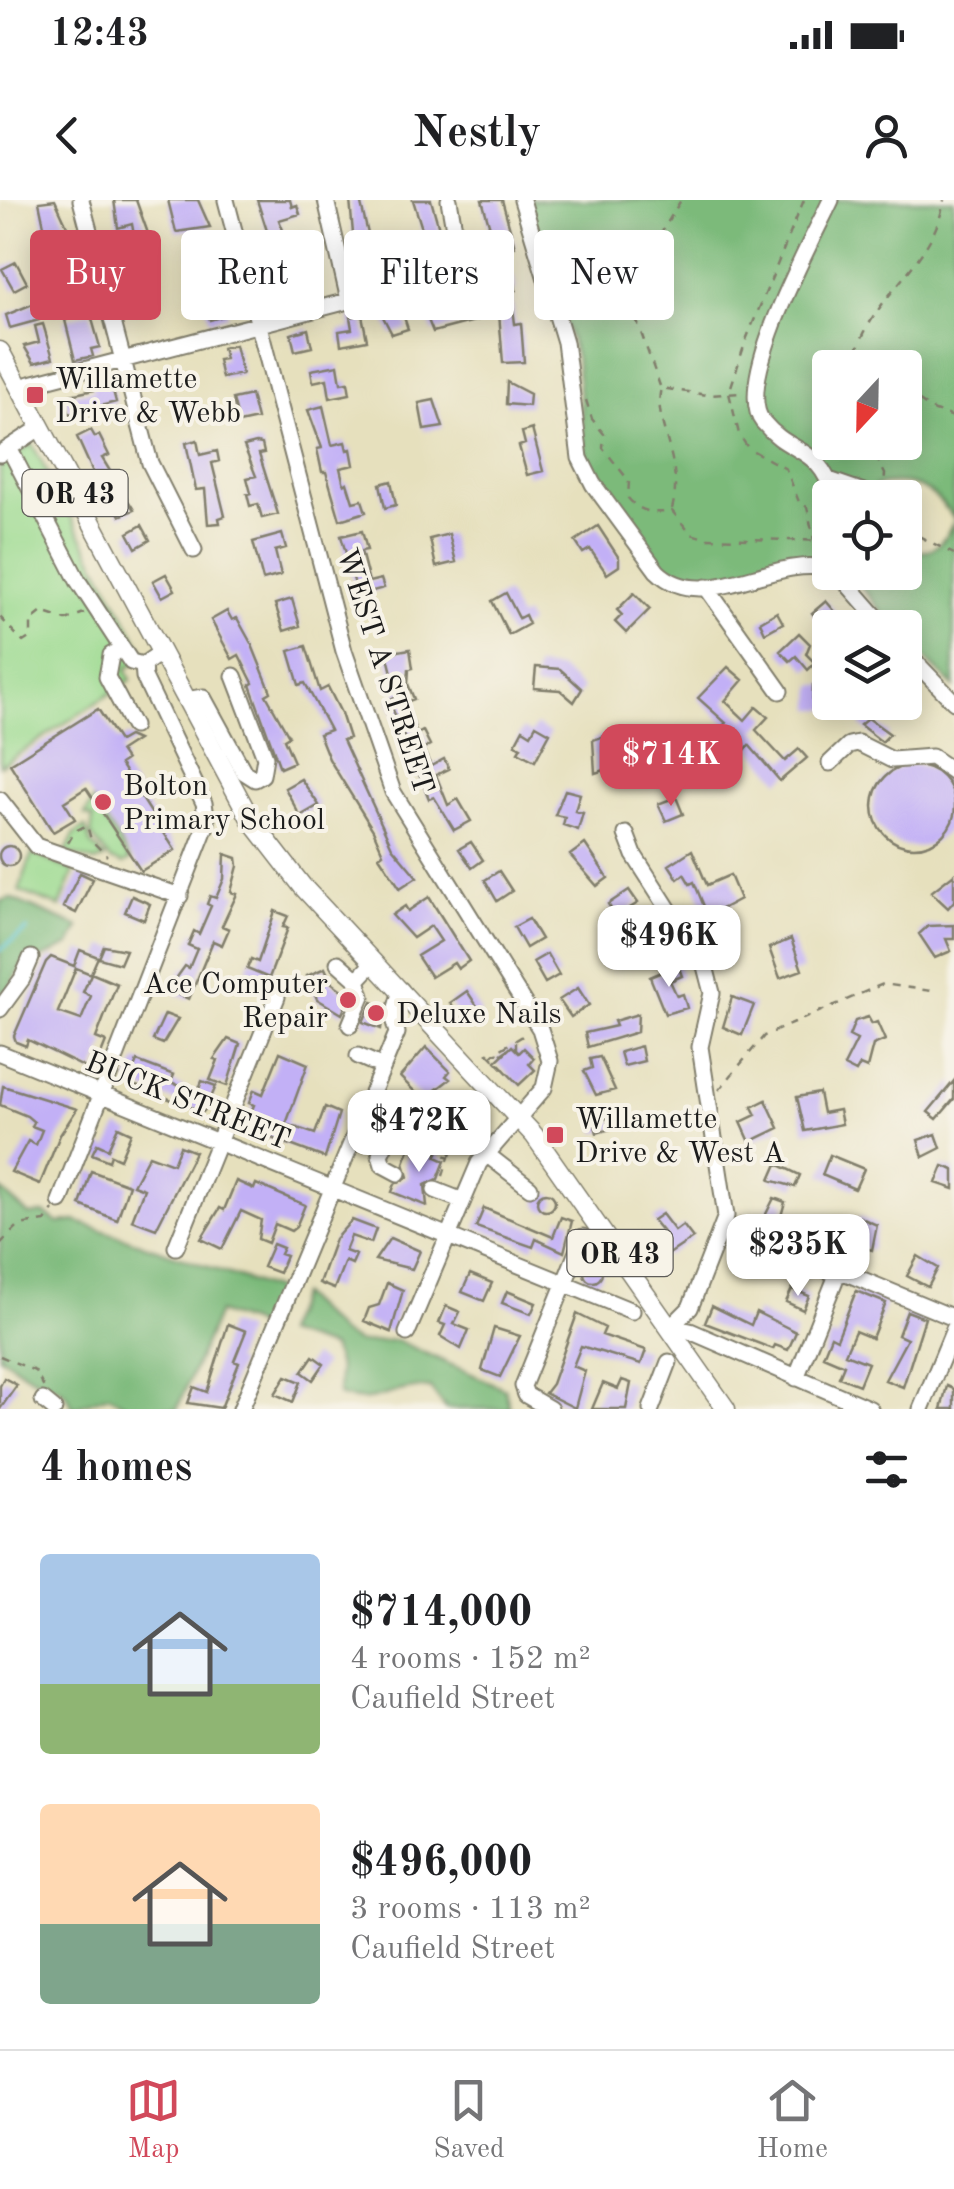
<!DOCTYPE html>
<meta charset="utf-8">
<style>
body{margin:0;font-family:"Old Standard TT",serif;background:#f2f2f2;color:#202124;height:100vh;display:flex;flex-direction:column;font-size:38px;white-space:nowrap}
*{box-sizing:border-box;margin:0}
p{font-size:32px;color:#757577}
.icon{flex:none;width:55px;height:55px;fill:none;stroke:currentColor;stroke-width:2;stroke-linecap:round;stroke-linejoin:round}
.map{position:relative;height:1209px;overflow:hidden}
.sheet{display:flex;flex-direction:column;background:#fff;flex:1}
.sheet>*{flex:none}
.guide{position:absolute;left:30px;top:30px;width:895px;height:90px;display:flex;gap:20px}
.needle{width:65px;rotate:202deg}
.controls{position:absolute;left:812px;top:150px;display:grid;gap:20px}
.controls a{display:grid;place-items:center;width:110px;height:110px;border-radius:10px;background:#fff;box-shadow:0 5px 25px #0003;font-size:50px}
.price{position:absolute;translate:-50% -85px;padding:0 22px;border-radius:20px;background:#fff;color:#222;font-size:32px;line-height:65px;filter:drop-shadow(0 2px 5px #0008)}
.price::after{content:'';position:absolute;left:50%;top:60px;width:30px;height:22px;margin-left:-15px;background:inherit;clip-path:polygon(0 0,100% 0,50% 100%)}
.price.selected{background:#d1495b;color:#fff}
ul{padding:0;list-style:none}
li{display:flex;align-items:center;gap:30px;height:250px;padding:0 40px}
li span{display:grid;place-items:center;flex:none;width:280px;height:200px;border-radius:10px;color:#555}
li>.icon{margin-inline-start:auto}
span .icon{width:120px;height:120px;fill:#fffc;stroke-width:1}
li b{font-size:42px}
h2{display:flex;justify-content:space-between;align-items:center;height:120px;padding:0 40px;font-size:42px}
.chip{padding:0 35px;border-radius:10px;background:#fff;box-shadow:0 5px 25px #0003;font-size:35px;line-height:90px}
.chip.selected{background:#d1495b;color:#fff}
.status{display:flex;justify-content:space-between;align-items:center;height:70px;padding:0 50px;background:#fff;direction:ltr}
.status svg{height:28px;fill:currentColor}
header{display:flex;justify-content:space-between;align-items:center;height:130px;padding:0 40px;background:#fff;font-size:45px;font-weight:700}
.dock{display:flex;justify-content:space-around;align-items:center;height:140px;border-top:2px solid #e0e0e0;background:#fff;font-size:28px;color:#757577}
.dock a{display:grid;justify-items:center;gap:5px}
.dock .selected{color:#d1495b}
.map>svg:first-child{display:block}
.green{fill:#9bda8f;stroke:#5c7b56;stroke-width:2.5}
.forest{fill:#7cba7a;stroke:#4c6b4b;stroke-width:2.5;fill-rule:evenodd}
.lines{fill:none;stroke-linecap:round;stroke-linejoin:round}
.stream{stroke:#5ac6d3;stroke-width:4}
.building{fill:#c2b0f6;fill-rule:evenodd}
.minor-casing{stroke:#817e6c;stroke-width:19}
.major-casing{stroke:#817e6c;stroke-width:21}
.path{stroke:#817e6c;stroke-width:2.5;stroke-dasharray:8 8;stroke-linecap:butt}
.minor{stroke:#fff;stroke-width:15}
.major{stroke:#fff;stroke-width:18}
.poi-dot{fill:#d1495b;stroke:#f7f3e8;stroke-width:4}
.labels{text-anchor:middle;stroke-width:8;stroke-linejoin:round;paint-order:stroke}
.shield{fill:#f7f3e8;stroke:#5e5c59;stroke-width:2.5}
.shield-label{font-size:28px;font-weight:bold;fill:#1c1c1c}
.poi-label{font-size:30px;fill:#1c1c1c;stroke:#f7f3e8;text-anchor:start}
.street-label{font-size:30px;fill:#1c1c1c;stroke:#f7f3e8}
</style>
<div class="status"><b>12:43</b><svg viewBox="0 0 49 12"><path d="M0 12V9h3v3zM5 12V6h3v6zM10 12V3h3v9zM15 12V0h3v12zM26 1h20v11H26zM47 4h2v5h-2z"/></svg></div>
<header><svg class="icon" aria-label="back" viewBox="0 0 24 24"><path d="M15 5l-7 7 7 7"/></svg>Nestly<svg class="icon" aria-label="person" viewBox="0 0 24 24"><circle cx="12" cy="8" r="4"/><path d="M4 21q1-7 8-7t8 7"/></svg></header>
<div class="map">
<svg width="954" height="1209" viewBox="0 0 954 1209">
<rect width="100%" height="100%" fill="#f7f3e8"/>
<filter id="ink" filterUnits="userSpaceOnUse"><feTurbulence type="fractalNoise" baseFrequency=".01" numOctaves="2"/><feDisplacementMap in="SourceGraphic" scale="20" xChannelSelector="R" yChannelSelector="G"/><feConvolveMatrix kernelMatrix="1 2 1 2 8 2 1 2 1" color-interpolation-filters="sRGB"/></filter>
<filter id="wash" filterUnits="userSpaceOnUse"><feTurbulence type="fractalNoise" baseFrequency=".0048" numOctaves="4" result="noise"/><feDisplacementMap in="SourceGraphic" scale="40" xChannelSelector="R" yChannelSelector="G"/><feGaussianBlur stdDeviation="2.25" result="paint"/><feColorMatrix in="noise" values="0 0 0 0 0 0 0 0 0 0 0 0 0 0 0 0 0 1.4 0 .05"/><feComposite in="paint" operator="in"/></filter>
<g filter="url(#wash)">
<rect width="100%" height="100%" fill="#e6e0bd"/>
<!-- green -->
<path class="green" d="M32 244 146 456 126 469 131 480 0 566V265Z
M93 601 130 660 123 664 111 660 91 635 93 618 85 615Z
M85 627 91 644 105 658 95 662 66 652 74 635Z
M32 654 74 671 60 707 19 691Z"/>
<!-- forest -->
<path class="forest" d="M526 0H954V319C934 288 912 278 876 285L870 297 830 298V363L803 356 693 382 667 372 586 262 576 157ZM830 168H905V242H830Z
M954 321V487L905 439V428L894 427 851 373 905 372V352C931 355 944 345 954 321Z
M10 698 79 727 70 745 40 759 28 755 6 794 0 790V701Z
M0 989 29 1015 44 1013 58 1023 75 1021 282 1092 266 1129 218 1112 177 1209H131L109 1195 73 1208C66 1186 53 1186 36 1179 24 1175 13 1162 0 1157Z
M300 1095 340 1133 359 1143 396 1140 505 1189 510 1209H446L430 1188C389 1185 378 1209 338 1195L339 1170 332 1148 284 1133Z"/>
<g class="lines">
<!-- stream -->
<path class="stream" d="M0 750 27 730"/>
</g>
<g id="blocks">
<!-- building -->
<path class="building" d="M55 0 73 39 55 44 53 39 47 40 39 2Z
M114 0H136L159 64 140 69 132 24 118 28Z
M168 0H198L210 27 176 32Z
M257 0H290L292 7 297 5 300 14 279 20 296 63 303 61 311 95 295 99 285 56 276 59Z
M350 0H360L369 38 354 45Z
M413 0H431L448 60 445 64 434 67Z
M482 0H502L515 47 497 52Z
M206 46 228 115 210 120 189 52Z
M380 52 382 61 393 58 396 71 370 78 364 56Z
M16 62 27 83 14 90 2 69Z
M514 76 516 90 511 91 515 124 521 123 524 162 503 163 497 88 499 77Z
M477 92 482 119 433 132 421 103 439 97 444 113 462 107 460 96Z
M35 103 39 120 10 128 6 115Z
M400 105 408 129 392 134 380 111Z
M90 112 100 147 91 149 93 156 75 160 65 120Z
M362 115 367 140 341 145 339 131 352 129 350 117Z
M43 124 53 158 34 163 24 146 39 142 35 126Z
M308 129 312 147 295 151 291 134Z
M235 145 242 174 222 178 218 160 225 159 222 148Z
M338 165 341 183 348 182 350 194 330 198 327 179 313 182 311 170Z
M110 180 116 202 69 214 65 196 94 190 92 184Z
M507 182 530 194 529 206 506 204Z
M251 195 257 219 239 223 233 199Z
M434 200 443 227 424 230 419 203Z
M323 206 332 245 345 242 347 250 351 249 354 265 340 268 344 285 347 283 353 302 362 300 366 312 340 320 326 272H322L317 249 322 248 308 210Z
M532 229 543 271 527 275 519 246 525 244 522 232Z
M91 230 95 237 99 235 109 255 102 258 134 310 120 316 106 287 101 290 77 237Z
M197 240 200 255 217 251 219 261 212 263 225 316 219 318 220 323 208 324 205 289 196 290 186 243Z
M256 243 262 244 264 253 259 254 278 314 262 318 258 304 250 306 247 294 251 293 247 278 256 276 244 246Z
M391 281 396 305 385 308 380 284Z
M142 325 150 340 136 348 128 333Z
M598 326 619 358V366L607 374 590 349 583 353 575 341Z
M362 331 367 350 361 351 369 382 381 379 384 388 358 395 341 336Z
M282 334 286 348 275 351 281 375 263 380 253 342Z
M449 334 456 362 436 367 430 339Z
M166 374 175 390 162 397 153 381Z
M506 393 519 418 525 415 529 424 509 435 492 401Z
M634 393 650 409 626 433 615 422 622 415 617 410Z
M292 399 300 426 284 431 275 404Z
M826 401 844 422 830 428V435L812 413Z
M227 411 232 420 237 418 252 445 271 492 266 495 289 536 284 539 294 562 280 568 250 485 253 483 239 455 232 459 211 420Z
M777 412 783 423 765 433 760 422Z
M799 433 810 444 806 454 815 463 808 470 796 456 790 461 780 451Z
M306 446 320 491 328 487 341 513 349 538 343 540 392 647 417 677 400 688 379 656 383 653 373 630 329 559 319 534 330 530 305 483 299 485 289 451Z
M410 449 413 468 409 469 408 484 414 499 406 502 417 534 423 531 430 545 423 549 431 566 444 559 449 569 436 575 448 605 458 599 471 621 454 630 434 597 429 599 389 500 398 497 387 453Z
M536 467 560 469 582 489 574 502 560 490 534 488Z
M728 467 743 480 725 501 745 520 756 507 768 517 756 530 785 561 799 549 807 558 780 581 749 545 746 549 722 527 726 523 698 498Z
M813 485H830V509H812Z
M98 509 119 541 128 536 137 540 120 551 126 560 120 564 175 650 141 671 86 588 64 602 75 619 53 632 10 564Z
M868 518 890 534 882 542 860 525Z
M536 525 550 533 535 561 518 552 521 547 515 544 523 529 531 534Z
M607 535 613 553 630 548 634 561 595 573 593 540Z
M873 606a41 41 0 1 1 82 0a41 41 0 1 1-82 0Z
M301 579 319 605 300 616 285 588Z
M565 590 580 594 575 611 583 613 578 630 563 625 565 617 555 615Z
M676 597 683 614 666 621 658 604Z
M471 642 483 660 472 668 459 649Z
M585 644 608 678 597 686 570 655Z
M-1 656a10 10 0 1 1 20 0a10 10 0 1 1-20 0Z
M692 650 707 685 730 675 740 699 708 716 694 682 690 684 684 674 678 679 669 665Z
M225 654 237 658 238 666 231 692 237 694 222 726 229 729 222 745 213 741 189 799 175 793 180 782 175 780 185 766 189 768 197 749 188 745 194 731 199 734 211 706 207 704 210 696 216 698 224 679Z
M499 671 512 691 497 701 485 680Z
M80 673 93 679 76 713 63 707Z
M954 674V701L948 708 931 692Z
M629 690 638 703 630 708 667 749 647 763 634 747 641 742 627 720 621 724 608 704Z
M132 696 150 704 144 720 125 712Z
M429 697 469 761 458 769 454 763 431 777 417 756 441 741 431 726 413 738 392 715 405 706 408 711Z
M275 711 288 716 283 727 288 728 269 778 247 769 251 759 258 762Z
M529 719 541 739 526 748 514 727Z
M954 725V739H946L951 751 935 758 919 734 928 726Z
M791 739 802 770 780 778 769 748Z
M104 746 126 750 120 764 99 758Z
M80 750 98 757 91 773 117 784 96 838 106 842 94 872 28 840 26 846 16 842 14 836 46 762 51 757 74 766ZM76 768 91 774 83 792 91 796 81 820 58 812Z
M547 754 559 775 545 783 533 762Z
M678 765 682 776 670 781 677 796 683 794 687 808 665 814 650 777Z
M325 768 332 783 350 796 342 814 317 799 307 776Z
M578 788 589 805 571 817 559 800Z
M467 791 481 812 464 824 450 803Z
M732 797 754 805 742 835 723 827Z
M372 802 384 807 381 829 363 822Z
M165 814 178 819 163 844 153 840Z
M638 814 637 832 588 847 585 833 616 826 614 821Z
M868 817 872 824 877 822 885 840 873 845 867 868 860 865 856 872 844 866 857 840 849 836 855 821Z
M228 839 240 844 227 886 210 880 218 860 214 859Z
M512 846 519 853 524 848 534 858 529 864 535 870 519 885 496 861Z
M641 846 644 861 624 866 620 852Z
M426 847 450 871 446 876 450 879 423 900 400 877Z
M280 852 308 864 286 924 315 934 325 907 339 913 325 958 245 928 254 905 249 903 254 890 263 894Z
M600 857 615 890 596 895 584 871 592 868 590 859Z
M137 861 174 875 171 882 197 894 202 881 216 886 207 907 203 912 128 883Z
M954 881V899L937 919 928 912Z
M3 886 77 909 60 935 40 984 11 972 28 941 36 945 42 930 32 926 34 922 27 916 0 905Z
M819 893 823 913 839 910 842 924 805 931 797 897Z
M766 900 779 928 750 942 741 922 756 915 752 907Z
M611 917 614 928 597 933 594 922Z
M118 927 131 933 120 959 111 955 109 961 92 954 97 944 108 949Z
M936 934 941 948 923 957 918 940Z
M180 946 195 952 156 1029 132 1020 144 989 133 985 149 955 173 964Z
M410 947 438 953 436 957 445 961 438 979 425 985 427 1006 392 992 395 984 408 977 404 963Z
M830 955 864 969 855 989 822 975Z
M777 964 800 975 795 987 770 980Z
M943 966 954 970V989L936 983Z
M91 971 129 985 117 1020 80 1005Z
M236 981 254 989 256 984 305 1005 296 1027 291 1031 275 1024 268 1043 258 1039 261 1020 241 1011 222 1049 201 1039 220 1008 224 1010Z
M537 1002a9 9 0 1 1 18 0a9 9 0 1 1-18 0Z
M774 998 785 1002 775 1037 758 1030Z
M484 1008 553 1037 561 1017 572 1021 564 1052 536 1039 533 1047 476 1027Z
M662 1014 675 1031 683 1025 693 1038 666 1056 660 1048 667 1037 653 1020Z
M859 1017 877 1025 872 1050 849 1044Z
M352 1020 376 1029 371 1043 351 1036 345 1051 356 1055 352 1064 345 1061 334 1089 319 1083 335 1039Z
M813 1026 834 1034 830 1053 808 1039Z
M390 1038 420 1051 412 1069 375 1060Z
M273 1044 283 1048 280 1054 286 1056 279 1073 263 1067Z
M740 1049 754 1055 760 1050 767 1053 765 1057 772 1060 765 1076 735 1061Z
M918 1056 938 1068 928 1087 907 1076Z
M584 1073a9 9 0 1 1 18 0a9 9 0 1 1-18 0Z
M470 1074 492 1083 484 1101 462 1092Z
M387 1083 403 1090 391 1132 364 1121 369 1108 379 1105Z
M792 1089 809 1096 803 1110 786 1102Z
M507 1091 536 1103 531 1114 502 1103Z
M856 1091 886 1103 872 1138 855 1131 845 1154 868 1163 859 1185 839 1177 844 1165 823 1156 831 1136 837 1139Z
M446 1106 460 1112 454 1124 469 1130 461 1149 440 1136 445 1125 439 1123Z
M712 1106 751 1125 756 1112 796 1132 788 1150 775 1145 773 1149 705 1123Z
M907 1111 925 1118 903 1187 885 1180 907 1139 898 1135Z
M577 1114 605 1128 602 1135 646 1150 641 1164 581 1146 573 1166 585 1171 575 1208 545 1193 552 1184Z
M228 1124 246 1131 234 1161 239 1163 221 1208 188 1203 194 1187 207 1192Z
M494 1128 520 1136 500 1177 482 1170Z
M313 1156 324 1164 313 1180 302 1172Z
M286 1176 301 1182 293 1202 275 1194Z
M4 1178 17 1185 0 1209V1186Z
M622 1180 631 1183 626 1209H592L603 1183 618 1189Z
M947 1186 954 1189V1209H941Z"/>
</g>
</g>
<g filter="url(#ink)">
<use href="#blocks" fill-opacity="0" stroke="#817e6c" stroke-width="2.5"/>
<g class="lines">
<defs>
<path id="minor" d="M81 0 150 263 194 350
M226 0 344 451 393 592 540 829 550 861 544 888 479 963 407 1133
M326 0 349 100
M522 0 565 142 580 258 593 284 657 371C704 417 774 353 830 369
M831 0C812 41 732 184 763 222 792 257 818 243 835 298
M19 187 451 74 460 63 449 0
M9 248 78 381 131 462 143 465
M0 254 40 228
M829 280 881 298
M837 372 886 428
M706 387 780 491
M122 449 111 455 107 477 133 526
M905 451 954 502
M186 500 203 497 244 572 255 579 262 575 265 557 234 476
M830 563 849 545 858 543 892 560 932 557 954 572
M0 600 36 646 180 696
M626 634 634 655 705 766 712 793 700 847 726 1016 690 1108 671 1127
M338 763 357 780 374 762
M0 809 22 779 31 758
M350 825 362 796 357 780
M0 853 632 1111
M358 856 383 867
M370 899 395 909 398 918 380 955 383 965 398 973
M485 953 530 988
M435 990 463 1001
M60 1001 207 623 204 603 144 477 143 465 160 453
M176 1047 277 797
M786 1050 837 1075 846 1073 954 1118
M671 1127 690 1131 870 1209
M796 1178 837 1075
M43 1200 54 1209
M241 1209 397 833 393 818 401 790
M550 1209 526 1195 523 1186 583 1037
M651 1209 669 1162
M921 1209 954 1129"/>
<path id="major" d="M0 151 251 620 303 687 534 935 726 1209"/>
</defs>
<!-- minor casing -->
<use href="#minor" class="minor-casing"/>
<!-- major casing -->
<use href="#major" class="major-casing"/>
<!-- path -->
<path class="path" d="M804 0 746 140 729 193 739 234 748 248 786 269 799 302 807 307 814 340
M856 148 875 168
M853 168C863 100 934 67 944 0
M660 186 633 110 649 53 681 0
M905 192 935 211 954 217
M586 200 592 219 604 234 603 248 629 281 628 298C640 313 655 314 672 311L691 334 705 338 830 341
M868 242 885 274 884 286
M672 309C685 261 652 223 661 188L707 195 742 193
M905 329 954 354
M0 417 23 442 31 437V421L42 412 66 420 84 413
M68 643 75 631 87 625 91 640 107 656
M516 849V842
M504 869 485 850 494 859 507 850 493 854 526 834
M719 890 764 836 883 784 938 792
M401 937 449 957 442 979
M450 956 455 942
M0 1044 19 1025 45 1021 53 1010
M0 1156 35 1171 44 1188"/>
<!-- minor -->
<use href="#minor" class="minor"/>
<!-- major -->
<use href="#major" class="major"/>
</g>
</g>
<!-- markers -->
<g class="poi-dot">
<rect x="25" y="185" width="20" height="20" rx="5"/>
<circle cx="103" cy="602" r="10"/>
<circle cx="348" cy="800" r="10"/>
<circle cx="376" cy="813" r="10"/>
<rect x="545" y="925" width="20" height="20" rx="5"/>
</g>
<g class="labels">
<!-- shield labels -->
<g class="shield">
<rect x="22.5" y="270" width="105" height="46" rx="8"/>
<rect x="567.5" y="1030" width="105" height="46" rx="8"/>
</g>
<g class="shield-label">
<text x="75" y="303">OR 43</text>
<text x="620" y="1063">OR 43</text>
</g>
<!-- poi labels -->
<g class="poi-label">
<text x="55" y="188">Willamette<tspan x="55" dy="34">Drive &amp; Webb</tspan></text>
<text x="123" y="595">Bolton<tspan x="123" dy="34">Primary School</tspan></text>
<text x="328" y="793" text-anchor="end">Ace Computer<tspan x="328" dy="34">Repair</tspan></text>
<text x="396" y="823">Deluxe Nails</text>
<text x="575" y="928">Willamette<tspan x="575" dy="34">Drive &amp; West A</tspan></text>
</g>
<!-- street labels -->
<g class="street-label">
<text transform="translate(386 471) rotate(72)" y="10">WEST A STREET</text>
<text transform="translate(188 900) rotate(22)" y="10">BUCK STREET</text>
</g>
</g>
</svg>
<div class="controls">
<a><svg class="needle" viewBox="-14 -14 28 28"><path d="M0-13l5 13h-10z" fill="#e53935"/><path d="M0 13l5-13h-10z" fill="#757577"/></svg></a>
<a><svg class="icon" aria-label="locate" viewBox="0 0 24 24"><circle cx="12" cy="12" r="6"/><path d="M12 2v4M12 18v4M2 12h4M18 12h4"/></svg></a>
<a><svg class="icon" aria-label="layers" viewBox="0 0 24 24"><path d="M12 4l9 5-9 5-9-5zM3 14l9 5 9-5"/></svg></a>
</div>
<b class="price selected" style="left:671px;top:609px">$714K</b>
<b class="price" style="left:669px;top:790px">$496K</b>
<b class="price" style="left:419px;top:975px">$472K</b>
<b class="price" style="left:798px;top:1099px">$235K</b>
<div class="guide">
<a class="chip selected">Buy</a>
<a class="chip">Rent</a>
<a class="chip">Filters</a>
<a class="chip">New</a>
</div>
</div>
<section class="sheet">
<h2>4 homes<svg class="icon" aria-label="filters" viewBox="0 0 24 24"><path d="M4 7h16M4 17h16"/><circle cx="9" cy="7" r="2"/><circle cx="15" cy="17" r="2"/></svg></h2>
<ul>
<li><span style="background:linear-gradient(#a9c7e8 65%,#8fb573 0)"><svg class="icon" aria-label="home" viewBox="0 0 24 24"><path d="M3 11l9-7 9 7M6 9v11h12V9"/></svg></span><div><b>$714,000</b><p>4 rooms · 152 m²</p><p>Caufield Street</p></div></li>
<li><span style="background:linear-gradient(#ffd9b3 60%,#7fa58c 0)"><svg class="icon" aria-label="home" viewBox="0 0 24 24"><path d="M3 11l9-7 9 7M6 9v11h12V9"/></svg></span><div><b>$496,000</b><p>3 rooms · 113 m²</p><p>Caufield Street</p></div></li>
</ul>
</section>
<nav class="dock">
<a class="selected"><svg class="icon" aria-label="map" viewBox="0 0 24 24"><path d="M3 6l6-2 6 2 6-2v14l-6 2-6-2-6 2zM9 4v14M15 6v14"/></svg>Map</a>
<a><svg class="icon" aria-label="saved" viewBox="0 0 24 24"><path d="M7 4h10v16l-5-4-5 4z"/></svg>Saved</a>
<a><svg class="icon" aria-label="home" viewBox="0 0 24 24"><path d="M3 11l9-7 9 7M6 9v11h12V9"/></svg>Home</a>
</nav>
